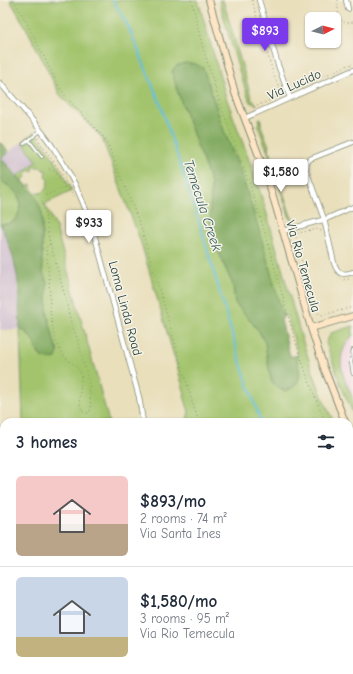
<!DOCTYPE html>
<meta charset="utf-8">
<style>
body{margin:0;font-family:"Comic Neue",sans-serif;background:#f2f2f3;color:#1f2937;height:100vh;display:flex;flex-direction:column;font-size:15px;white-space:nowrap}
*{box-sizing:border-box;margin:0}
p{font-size:13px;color:#747a83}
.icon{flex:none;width:22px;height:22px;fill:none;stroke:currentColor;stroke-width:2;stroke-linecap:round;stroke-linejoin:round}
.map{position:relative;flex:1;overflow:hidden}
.panel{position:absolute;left:0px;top:418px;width:353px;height:256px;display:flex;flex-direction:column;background:#fff;border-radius:12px 12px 0 0;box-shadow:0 1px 3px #0004}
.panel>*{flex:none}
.needle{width:26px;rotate:84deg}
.buttons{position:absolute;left:305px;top:12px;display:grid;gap:8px}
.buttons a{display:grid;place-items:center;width:36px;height:36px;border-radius:6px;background:#fff;box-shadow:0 1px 3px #0004;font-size:20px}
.price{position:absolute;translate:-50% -34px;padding:0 9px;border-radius:4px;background:#fff;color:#222;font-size:13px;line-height:26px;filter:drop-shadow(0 1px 2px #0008)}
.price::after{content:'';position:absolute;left:50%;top:24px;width:12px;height:9px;margin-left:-6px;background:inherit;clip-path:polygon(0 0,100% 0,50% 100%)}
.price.current{background:#7c3aed;color:#fff}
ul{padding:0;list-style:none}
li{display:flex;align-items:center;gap:12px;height:100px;padding:0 16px}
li+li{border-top:1px solid #e0e1e3}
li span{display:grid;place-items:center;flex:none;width:112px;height:80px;border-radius:6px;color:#555}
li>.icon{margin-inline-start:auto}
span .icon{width:48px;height:48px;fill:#fffc;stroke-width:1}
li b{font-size:17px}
h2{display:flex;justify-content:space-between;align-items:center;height:48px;padding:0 16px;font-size:17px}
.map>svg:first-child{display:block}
.built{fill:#f2cfe1}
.industrial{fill:#cfbdcf}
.green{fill:#a3c46d;stroke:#618050;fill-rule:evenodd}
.forest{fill:#82aa60;stroke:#50744a}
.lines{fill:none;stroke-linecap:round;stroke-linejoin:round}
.stream{stroke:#61c0df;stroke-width:2}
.lane-casing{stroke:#848e78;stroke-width:4}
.street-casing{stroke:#848e78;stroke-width:6}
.secondary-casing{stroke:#848e78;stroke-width:8}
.path{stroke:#848e78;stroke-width:1;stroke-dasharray:1 3;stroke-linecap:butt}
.lane{stroke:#fff;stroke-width:2.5}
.street{stroke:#fff;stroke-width:4.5}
.secondary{stroke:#fee5c5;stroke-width:6}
.labels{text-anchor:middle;stroke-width:3;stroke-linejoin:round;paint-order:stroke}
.street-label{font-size:13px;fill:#1f3d34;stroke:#f7f3e8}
.water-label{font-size:14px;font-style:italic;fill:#305e5f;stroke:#f7f3e8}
</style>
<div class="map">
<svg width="353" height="674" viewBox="0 0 353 674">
<rect width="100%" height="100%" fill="#f7f3e8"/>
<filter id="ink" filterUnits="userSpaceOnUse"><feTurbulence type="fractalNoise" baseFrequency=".025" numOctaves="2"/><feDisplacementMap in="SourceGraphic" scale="8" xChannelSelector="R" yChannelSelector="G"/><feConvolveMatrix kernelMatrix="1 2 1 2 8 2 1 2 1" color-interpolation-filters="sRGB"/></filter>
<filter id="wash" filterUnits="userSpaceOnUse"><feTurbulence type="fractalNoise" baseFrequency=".012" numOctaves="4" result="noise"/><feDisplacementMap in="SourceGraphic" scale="16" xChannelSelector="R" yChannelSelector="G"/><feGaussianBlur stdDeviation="0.9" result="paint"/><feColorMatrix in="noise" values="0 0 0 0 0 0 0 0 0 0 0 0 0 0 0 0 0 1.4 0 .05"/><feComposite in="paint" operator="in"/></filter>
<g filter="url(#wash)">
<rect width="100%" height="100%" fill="#e9dfbb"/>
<!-- built -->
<path class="built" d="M353 326V413L341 386 326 343 331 333Z"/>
<!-- industrial -->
<path class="industrial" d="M22 142 37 161 18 176 1 158Z
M0 224 8 242 16 271 18 292 20 329 0 330Z"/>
<!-- green -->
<path class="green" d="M10 0H198L226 97 252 168 265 207 301 336 312 369 323 399 334 422H188L187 420 189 412 184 396 185 394 141 243 103 141 102 138 60 95 29 33ZM203 68 224 131 241 173 259 230 283 317 287 316 298 355 296 356C300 372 304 383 286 391L267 357 265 343 259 331 235 303 233 285 224 265 210 208 211 196V183L177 90Z
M219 0H223L252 100 256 103 257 105 250 102 249 100 237 64Z
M261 118V126L269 146 268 147 291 216 294 220 291 219 289 216 272 163 260 131 258 126 259 119Z
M34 132C50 151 61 169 72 191L45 204 56 227 60 242 109 422H23L20 329C33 335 34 343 39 355L58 352 54 341 47 311V283L43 273 42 260V213L18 176 37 161 22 142ZM33 167H41L43 170H46L45 177 48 180 47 188 41 193H35L31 188V184L28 186 23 181 25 177H26L27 171H33Z
M0 182C8 183 16 191 19 198 23 206 18 220 10 223 7 224 3 224 0 224Z
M353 326V335C338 351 339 367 347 385 349 390 352 395 353 400 353 404 353 409 353 413L341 386 326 343 331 333Z
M349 453 353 459V674H161L158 670H349Z"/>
<!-- forest -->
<path class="forest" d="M184 63 196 64 203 68 224 131 241 173 259 230 283 317 281 320 290 356H296C300 372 304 383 286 391L281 389 272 383 270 376 265 343 259 331 235 303 233 285 215 244 211 226 210 208 211 196V183L177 90 172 71 176 66Z
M0 142 9 152 1 158 36 197 42 213V260L43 273 47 283V311L54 341 58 352 56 358C34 363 39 345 28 334 26 331 23 330 20 329 19 310 20 289 16 270 13 254 7 239 0 224 3 224 7 224 10 223 18 220 21 209 20 201 19 193 7 183 0 182Z"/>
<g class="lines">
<!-- stream -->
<path class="stream" d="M113 0 129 28 160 103 199 222 242 367 261 422
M349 609 353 617"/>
</g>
</g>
<g filter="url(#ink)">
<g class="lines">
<defs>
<path id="lane" d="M29 140 42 157
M24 144 40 131
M353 350 351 362 353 374"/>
<path id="street" d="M259 0 278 65 290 98
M346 0 348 9
M0 83C20 106 42 129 58 155 77 183 88 212 97 244L139 397 143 422
M245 118 353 70
M353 142 310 159 307 163 306 170 324 219 334 263C338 274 342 276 353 272
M283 231 326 219 353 207
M0 520H4
M111 670 114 674
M62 674 64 670"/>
<path id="secondary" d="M209 0 235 93 264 169 274 200 311 328 324 368 345 422
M311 328 353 316
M349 430 353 438"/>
</defs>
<!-- lane casing -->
<use href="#lane" class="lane-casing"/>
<!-- street casing -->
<use href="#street" class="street-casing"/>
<!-- secondary casing -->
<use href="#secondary" class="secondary-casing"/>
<!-- path -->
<path class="path" d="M13 0 21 12 59 86 66 97 99 132 107 142 141 227 194 408 199 422
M191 0C196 14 198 30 202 44 206 59 211 73 215 88 229 132 248 175 261 220 282 288 296 358 326 422
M252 0 274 76 280 89
M338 0C338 11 336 26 353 22
M299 87 346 66 353 64
M257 106 278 96
M37 138 60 171 74 197
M49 169C58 173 62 178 63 188
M321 231 317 229 298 233 296 238 298 247 315 309 319 314 323 315 353 307
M50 244 47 246 46 249C47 258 48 268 49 277 50 299 49 320 56 341 58 347 61 353 65 357 71 364 79 365 81 375 83 384 73 412 88 413L90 412 91 408 89 383 78 341 70 319 66 300 49 239 45 213 42 203V199L44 196 68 186
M340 279 342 280 349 279
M349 469 353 476
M215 670 221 674
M308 670 310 674
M319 670 321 674
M284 674 290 672H308"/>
<!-- lane -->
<use href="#lane" class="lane"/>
<!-- street -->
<use href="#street" class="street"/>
<!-- secondary -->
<use href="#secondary" class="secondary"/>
</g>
</g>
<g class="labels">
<!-- street labels -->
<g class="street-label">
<text transform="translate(294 84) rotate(-24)" y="5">Via Lucido</text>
<text transform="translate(304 266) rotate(74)" y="5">Via Rio Temecula</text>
<text transform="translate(126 308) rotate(75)" y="5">Loma Linda Road</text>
</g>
<!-- water labels -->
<g class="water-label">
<text transform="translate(203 205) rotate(72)" y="5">Temecula Creek</text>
</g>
</g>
</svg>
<div class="buttons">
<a><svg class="needle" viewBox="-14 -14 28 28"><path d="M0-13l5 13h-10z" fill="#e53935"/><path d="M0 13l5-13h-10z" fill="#747a83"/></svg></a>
</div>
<b class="price current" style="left:265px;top:52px">$893</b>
<b class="price" style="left:281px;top:193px">$1,580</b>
<b class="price" style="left:89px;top:244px">$933</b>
<section class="panel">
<h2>3 homes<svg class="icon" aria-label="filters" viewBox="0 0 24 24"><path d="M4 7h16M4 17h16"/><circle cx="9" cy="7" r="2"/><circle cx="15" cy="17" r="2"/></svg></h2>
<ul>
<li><span style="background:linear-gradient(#f6c9c9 60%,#b9a48a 0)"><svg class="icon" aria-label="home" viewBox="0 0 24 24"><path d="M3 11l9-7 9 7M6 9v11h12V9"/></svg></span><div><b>$893/mo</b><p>2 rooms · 74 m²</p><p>Via Santa Ines</p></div></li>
<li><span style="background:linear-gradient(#c9d6e8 75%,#c2b280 0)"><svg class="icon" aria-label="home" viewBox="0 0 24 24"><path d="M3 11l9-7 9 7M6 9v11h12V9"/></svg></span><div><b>$1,580/mo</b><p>3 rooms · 95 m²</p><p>Via Rio Temecula</p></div></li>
</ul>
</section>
</div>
